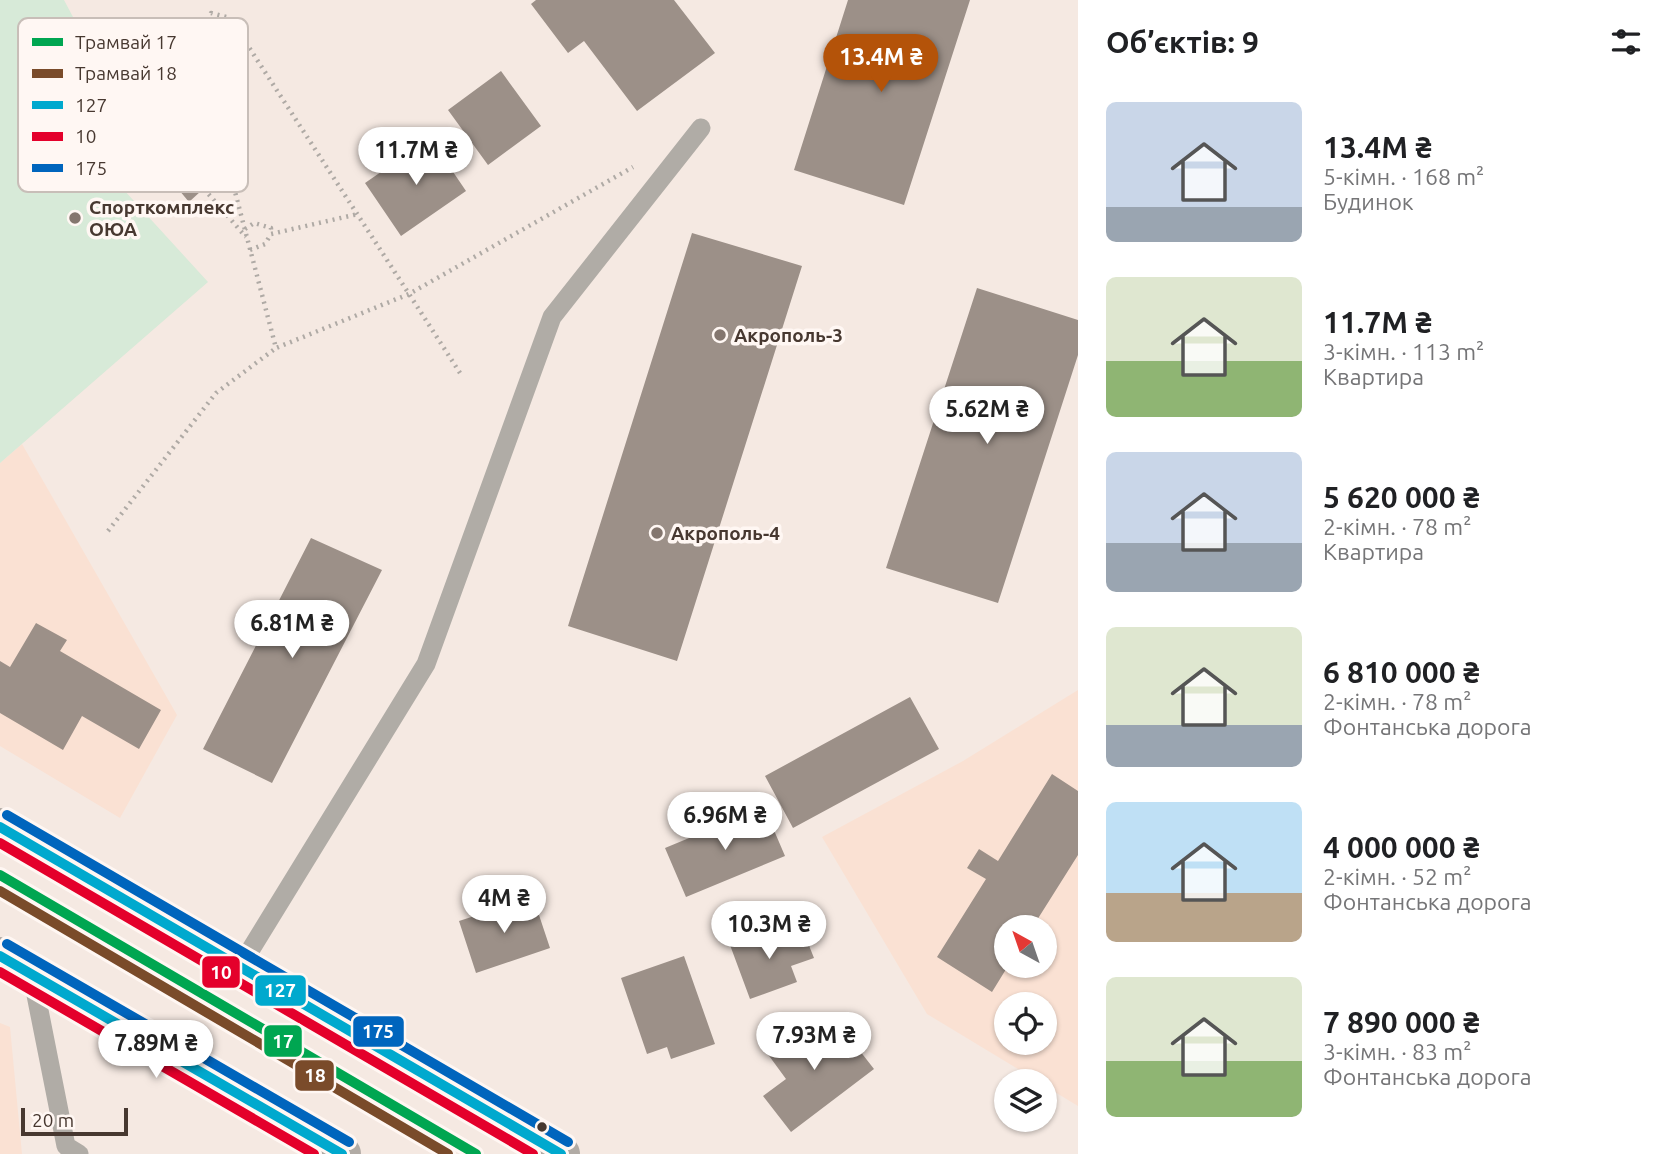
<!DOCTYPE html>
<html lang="uk">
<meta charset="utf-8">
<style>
body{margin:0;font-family:Ubuntu,sans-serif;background:#f6f6f6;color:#202124;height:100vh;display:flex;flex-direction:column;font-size:26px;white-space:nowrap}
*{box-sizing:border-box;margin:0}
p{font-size:23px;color:#757577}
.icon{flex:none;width:38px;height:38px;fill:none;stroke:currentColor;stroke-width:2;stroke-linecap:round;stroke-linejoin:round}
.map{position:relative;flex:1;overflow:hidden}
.panel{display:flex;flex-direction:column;background:#fff;width:595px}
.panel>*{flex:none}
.needle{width:46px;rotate:320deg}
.buttons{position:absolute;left:994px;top:915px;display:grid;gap:14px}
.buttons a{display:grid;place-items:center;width:63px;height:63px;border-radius:50%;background:#fff;box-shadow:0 2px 5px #0004;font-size:35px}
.scale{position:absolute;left:21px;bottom:18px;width:107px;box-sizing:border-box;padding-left:7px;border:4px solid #473830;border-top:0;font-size:19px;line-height:24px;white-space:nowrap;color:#473830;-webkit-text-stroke:5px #fff7f3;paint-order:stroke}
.price{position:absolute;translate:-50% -60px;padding:0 16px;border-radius:24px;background:#fff;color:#222;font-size:23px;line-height:46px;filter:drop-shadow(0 2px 4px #0008)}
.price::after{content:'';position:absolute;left:50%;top:42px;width:21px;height:16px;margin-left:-10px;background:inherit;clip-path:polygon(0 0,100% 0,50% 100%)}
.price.current{background:#b45309;color:#fff}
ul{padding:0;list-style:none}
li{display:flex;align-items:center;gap:21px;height:175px;padding:0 28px}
li span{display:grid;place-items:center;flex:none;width:196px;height:140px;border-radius:10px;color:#555}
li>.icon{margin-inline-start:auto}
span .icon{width:84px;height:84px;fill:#fffc;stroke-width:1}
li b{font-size:30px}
h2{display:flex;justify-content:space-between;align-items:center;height:84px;padding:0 28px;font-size:30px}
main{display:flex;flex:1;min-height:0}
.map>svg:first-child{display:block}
.built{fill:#fae1d3;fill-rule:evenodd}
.green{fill:#d7ead8}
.building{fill:#9c9088}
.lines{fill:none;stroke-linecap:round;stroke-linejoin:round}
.path{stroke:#afaaa5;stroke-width:4.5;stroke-dasharray:2 5;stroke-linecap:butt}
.service{stroke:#b0aca6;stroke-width:19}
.secondary{stroke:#b1aba5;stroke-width:38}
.bus-1-casing{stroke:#fff7f3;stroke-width:16}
.bus-2-casing{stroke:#fff7f3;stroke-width:16}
.bus-3-casing{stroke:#fff7f3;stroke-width:16}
.bus-1{stroke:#00a9ce;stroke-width:10}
.bus-2{stroke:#e4002b;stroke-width:10}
.bus-3{stroke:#0065bd;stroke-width:10}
.tram-1-casing{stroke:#fff7f3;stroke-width:16}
.tram-2-casing{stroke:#fff7f3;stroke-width:16}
.tram-1{stroke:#00a651;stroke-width:10}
.tram-2{stroke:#7a4b2a;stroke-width:10}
.poi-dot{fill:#84766e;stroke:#fff7f3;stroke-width:2.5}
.bus-dot{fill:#473830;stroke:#fff7f3;stroke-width:2.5}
.labels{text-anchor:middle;stroke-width:7;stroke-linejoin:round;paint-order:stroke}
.poi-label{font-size:19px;font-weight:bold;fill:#473830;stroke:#fff7f3;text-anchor:start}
.key{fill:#fff7f3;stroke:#c8beb8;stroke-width:2}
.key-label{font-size:19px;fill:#473830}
.line-badge{stroke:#fff7f3;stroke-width:2.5}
.badge-label{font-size:19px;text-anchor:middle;font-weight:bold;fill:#fff}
</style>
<main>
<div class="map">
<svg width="1078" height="1154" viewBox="0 0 1078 1154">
<rect width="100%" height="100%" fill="#f5e9e2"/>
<!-- built -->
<path class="built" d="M22 444 177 715 120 818 0 746V463Z
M1078 690V1106L1045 1086V1082L1038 1081 927 1014 822 837 963 761ZM1006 928H1045V966H1006ZM1006 1004H1045V1043H1006Z
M0 1023 10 1027 22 1154H0Z"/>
<!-- green -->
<path class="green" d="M0 0H64L91 51V154L208 282 0 463Z"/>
<!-- building -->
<path class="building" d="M536 0H674L715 53 637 111 584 41 568 53 531 4Z
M848 0H970L904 205 794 170Z
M501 71 541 126 488 165 448 110Z
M168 97 225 169 189 202 129 130Z
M430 138 466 191 401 236 365 183Z
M692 233 802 266 677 661 568 626Z
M977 288 1078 320V355L998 603 886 568Z
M311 538 382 570 272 783 203 749Z
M36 623 67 640 60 651 161 710 139 749 82 716 63 750 0 713V661L10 667Z
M910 697 939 749 793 828 765 776Z
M1052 774 1078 791V855L1032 928H1006V966H1008L992 992 937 957 986 879 967 868 979 849 998 861Z
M764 807 785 856 686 897 665 848Z
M533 897 550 948 476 973 459 921Z
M779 927 786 946 806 938 814 958 791 966 797 982 750 999 730 945Z
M684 956 715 1044 671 1059 667 1047 647 1054 621 978Z
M835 1019 874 1069 791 1132 763 1096 786 1079 767 1053 802 1026 811 1037Z"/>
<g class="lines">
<!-- path -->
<path class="path" d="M204 189 246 237
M245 229 254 223 271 228V234
M250 250 265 244 271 234 358 214
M460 373C384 255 307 137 230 18L211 13 198 51 276 348 409 294 633 167
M108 531 216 393 276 348"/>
<!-- service -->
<path class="service" d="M240 967 426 664 552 317 701 128
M32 975 66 1146 79 1154"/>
<!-- secondary -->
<path class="secondary" d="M0 827 561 1154
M0 956 342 1154"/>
<defs>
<path id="bus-1" d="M0 827 561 1154
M0 956 342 1154"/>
<path id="bus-2" d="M0 843 533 1154
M0 972 314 1154"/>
<path id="bus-3" d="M7 815 568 1142
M7 944 349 1142"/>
</defs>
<!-- bus-1 casing -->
<use href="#bus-1" class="bus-1-casing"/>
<!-- bus-2 casing -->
<use href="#bus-2" class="bus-2-casing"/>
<!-- bus-3 casing -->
<use href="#bus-3" class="bus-3-casing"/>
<!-- bus-1 -->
<use href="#bus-1" class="bus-1"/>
<!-- bus-2 -->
<use href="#bus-2" class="bus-2"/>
<!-- bus-3 -->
<use href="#bus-3" class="bus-3"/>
<defs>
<path id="tram-1" d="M0 875 476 1154"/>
<path id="tram-2" d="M0 891 448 1154"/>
</defs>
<!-- tram-1 casing -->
<use href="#tram-1" class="tram-1-casing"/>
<!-- tram-2 casing -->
<use href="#tram-2" class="tram-2-casing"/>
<!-- tram-1 -->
<use href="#tram-1" class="tram-1"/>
<!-- tram-2 -->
<use href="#tram-2" class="tram-2"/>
</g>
<!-- markers -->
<g class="poi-dot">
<circle cx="75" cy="218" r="7"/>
<circle cx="720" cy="335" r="7"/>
<circle cx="657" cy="533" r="7"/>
</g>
<circle class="bus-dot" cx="542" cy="1127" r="6"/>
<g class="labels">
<!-- poi labels -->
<g class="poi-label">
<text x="89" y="214">Спорткомплекс<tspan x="89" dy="22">ОЮА</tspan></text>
<text x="734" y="342">Акрополь-3</text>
<text x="671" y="540">Акрополь-4</text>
</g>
</g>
<!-- legend -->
<rect x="18" y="18" width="230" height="174" rx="10" class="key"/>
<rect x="32" y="38" width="31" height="8" fill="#00a651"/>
<rect x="32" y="69" width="31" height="9" fill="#7a4b2a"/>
<rect x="32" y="101" width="31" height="8" fill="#00a9ce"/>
<rect x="32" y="132" width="31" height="9" fill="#e4002b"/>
<rect x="32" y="164" width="31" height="8" fill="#0065bd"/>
<g class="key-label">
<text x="75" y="49">Трамвай 17</text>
<text x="75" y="80">Трамвай 18</text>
<text x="75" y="112">127</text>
<text x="75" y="143">10</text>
<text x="75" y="175">175</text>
</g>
<g class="line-badge">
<rect x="201" y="955" width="40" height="34" rx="7" fill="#e4002b"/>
<rect x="254" y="974" width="53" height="33" rx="7" fill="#00a9ce"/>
<rect x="352" y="1015" width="53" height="33" rx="7" fill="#0065bd"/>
<rect x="263" y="1024" width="40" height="34" rx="7" fill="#00a651"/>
<rect x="294" y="1059" width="41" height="33" rx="7" fill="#7a4b2a"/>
</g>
<g class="badge-label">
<text x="221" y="979">10</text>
<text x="280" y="997">127</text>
<text x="378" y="1038">175</text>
<text x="283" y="1048">17</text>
<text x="315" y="1082">18</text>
</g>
</svg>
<div class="buttons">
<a><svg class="needle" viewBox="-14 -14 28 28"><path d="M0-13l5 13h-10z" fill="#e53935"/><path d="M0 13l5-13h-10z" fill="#757577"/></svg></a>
<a><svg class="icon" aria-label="locate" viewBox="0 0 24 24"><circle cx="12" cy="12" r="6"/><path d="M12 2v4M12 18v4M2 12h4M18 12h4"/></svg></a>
<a><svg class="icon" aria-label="layers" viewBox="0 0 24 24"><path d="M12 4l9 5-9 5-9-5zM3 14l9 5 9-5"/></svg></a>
</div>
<div class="scale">20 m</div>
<b class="price current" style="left:881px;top:94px">13.4M ₴</b>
<b class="price" style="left:416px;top:187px">11.7M ₴</b>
<b class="price" style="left:987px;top:446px">5.62M ₴</b>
<b class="price" style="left:292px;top:660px">6.81M ₴</b>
<b class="price" style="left:725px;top:852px">6.96M ₴</b>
<b class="price" style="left:504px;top:935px">4M ₴</b>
<b class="price" style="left:769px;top:961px">10.3M ₴</b>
<b class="price" style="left:814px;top:1072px">7.93M ₴</b>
<b class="price" style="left:156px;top:1080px">7.89M ₴</b>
</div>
<section class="panel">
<h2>Об’єктів: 9<svg class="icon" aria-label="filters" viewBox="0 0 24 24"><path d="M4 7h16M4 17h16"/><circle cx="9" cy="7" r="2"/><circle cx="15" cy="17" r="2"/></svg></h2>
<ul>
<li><span style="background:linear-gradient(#c9d6e8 75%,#9aa5b1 0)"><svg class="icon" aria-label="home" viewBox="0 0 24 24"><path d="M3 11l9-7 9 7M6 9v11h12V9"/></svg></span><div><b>13.4M ₴</b><p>5-кімн. · 168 m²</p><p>Будинок</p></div></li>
<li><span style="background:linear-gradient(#dfe7d0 60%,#8fb573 0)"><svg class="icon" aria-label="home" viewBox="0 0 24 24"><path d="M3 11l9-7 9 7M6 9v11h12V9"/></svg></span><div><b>11.7M ₴</b><p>3-кімн. · 113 m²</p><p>Квартира</p></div></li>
<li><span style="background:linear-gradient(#c9d6e8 65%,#9aa5b1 0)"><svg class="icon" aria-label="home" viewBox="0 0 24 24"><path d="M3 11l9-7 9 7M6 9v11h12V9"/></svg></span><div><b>5 620 000 ₴</b><p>2-кімн. · 78 m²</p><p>Квартира</p></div></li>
<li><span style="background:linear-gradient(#dfe7d0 70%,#9aa5b1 0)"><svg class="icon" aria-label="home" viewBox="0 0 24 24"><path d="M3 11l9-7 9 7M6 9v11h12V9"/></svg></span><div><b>6 810 000 ₴</b><p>2-кімн. · 78 m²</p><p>Фонтанська дорога</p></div></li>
<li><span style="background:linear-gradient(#bfe0f5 65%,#b9a48a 0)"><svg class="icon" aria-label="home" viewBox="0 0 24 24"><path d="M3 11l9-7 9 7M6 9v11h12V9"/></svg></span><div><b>4 000 000 ₴</b><p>2-кімн. · 52 m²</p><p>Фонтанська дорога</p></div></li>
<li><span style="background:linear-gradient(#dfe7d0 60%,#8fb573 0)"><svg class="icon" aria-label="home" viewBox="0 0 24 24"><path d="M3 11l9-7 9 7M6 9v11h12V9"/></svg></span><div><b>7 890 000 ₴</b><p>3-кімн. · 83 m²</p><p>Фонтанська дорога</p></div></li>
</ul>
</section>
</main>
